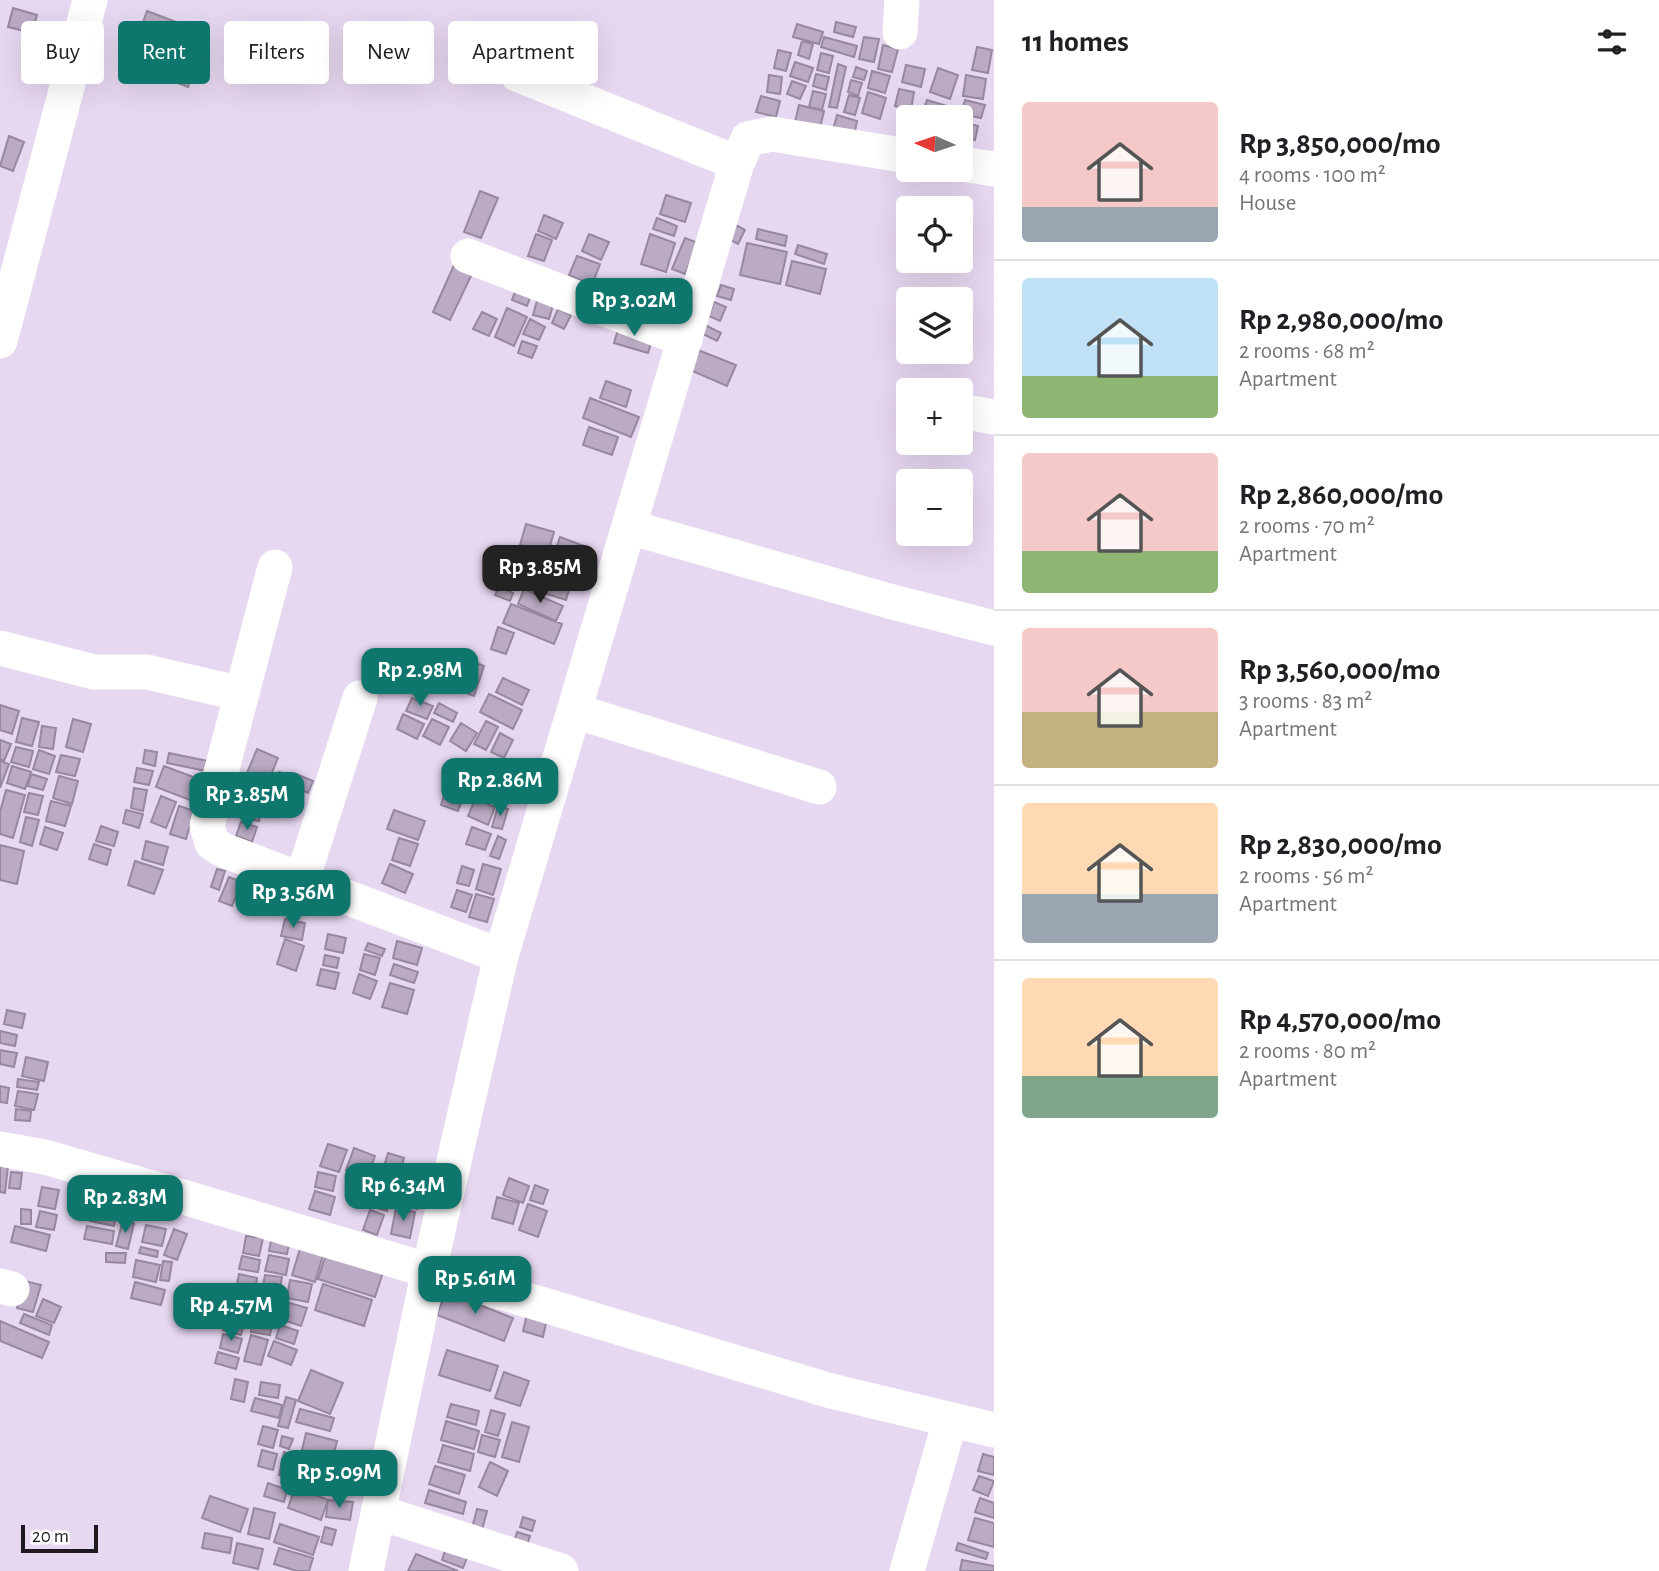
<!DOCTYPE html>
<meta charset="utf-8">
<style>
body{margin:0;font-family:"Alegreya Sans",sans-serif;background:#f6f6f6;color:#202124;height:100vh;display:flex;flex-direction:column;font-size:26px;white-space:nowrap}
*{box-sizing:border-box;margin:0}
p{font-size:23px;color:#757577}
.icon{flex:none;width:38px;height:38px;fill:none;stroke:currentColor;stroke-width:2;stroke-linecap:round;stroke-linejoin:round}
.map{position:relative;flex:1;overflow:hidden}
.drawer{display:flex;flex-direction:column;background:#fff;width:665px}
.drawer>*{flex:none}
.hud{position:absolute;left:21px;top:21px;width:665px;height:63px;display:flex;gap:14px}
.needle{width:46px;rotate:273deg}
.buttons{position:absolute;left:896px;top:105px;display:grid;gap:14px}
.buttons a{display:grid;place-items:center;width:77px;height:77px;border-radius:7px;background:#fff;box-shadow:0 7px 28px #0002;font-size:35px}
.scale{position:absolute;left:21px;bottom:18px;width:77px;box-sizing:border-box;padding-left:7px;border:4px solid #1e1821;border-top:0;font-size:19px;line-height:24px;white-space:nowrap;color:#1e1821;-webkit-text-stroke:5px #fff;paint-order:stroke}
.price{position:absolute;translate:-50% -60px;padding:0 16px;border-radius:14px;background:#0f766e;color:#fff;font-size:23px;line-height:46px;filter:drop-shadow(0 2px 4px #0008)}
.price::after{content:'';position:absolute;left:50%;top:42px;width:21px;height:16px;margin-left:-10px;background:inherit;clip-path:polygon(0 0,100% 0,50% 100%)}
.price.selected{background:#222;color:#fff}
ul{padding:0;list-style:none}
li{display:flex;align-items:center;gap:21px;height:175px;padding:0 28px}
li+li{border-top:2px solid #e0e0e0}
li span{display:grid;place-items:center;flex:none;width:196px;height:140px;border-radius:7px;color:#555}
li>.icon{margin-inline-start:auto}
span .icon{width:84px;height:84px;fill:#fffc;stroke-width:1}
li b{font-size:30px}
h2{display:flex;justify-content:space-between;align-items:center;height:84px;padding:0 28px;font-size:30px}
.pill{padding:0 24px;border-radius:7px;background:#fff;box-shadow:0 7px 28px #0002;font-size:24px;line-height:63px}
.pill.selected{background:#0f766e;color:#fff}
main{display:flex;flex:1;min-height:0}
.map>svg:first-child{display:block}
.building{fill:#baaac3;stroke:#96889f;stroke-width:2}
.lines{fill:none;stroke-linecap:round;stroke-linejoin:round}
.minor{stroke:#fff;stroke-width:35}
</style>
<main>
<div class="map">
<svg width="994" height="1571" viewBox="0 0 994 1571">
<rect width="100%" height="100%" fill="#e7d8f1"/>
<!-- building -->
<path class="building" d="M13 8 37 15 32 33 8 27Z
M147 11 208 34 188 87 128 64Z
M836 22 856 27 853 37 834 32Z
M797 24 823 32 819 44 793 37Z
M824 37 857 46 854 57 821 47Z
M864 37 879 39 874 62 859 59Z
M802 41 813 44 809 59 798 55Z
M883 45 898 49 892 72 878 69Z
M977 47 992 50 988 73 972 70Z
M778 50 791 53 786 71 774 68Z
M821 53 833 56 829 73 817 70Z
M795 62 813 68 808 82 790 76Z
M838 64 846 67 837 108 829 107Z
M906 65 925 69 921 87 902 82Z
M856 67 867 71 864 80 853 77Z
M938 68 958 75 950 99 930 92Z
M872 71 890 76 885 93 868 88Z
M816 74 829 77 826 90 813 86Z
M769 75 782 77 780 94 767 92Z
M966 75 986 79 983 99 963 96Z
M851 80 862 83 858 96 848 92Z
M792 81 806 86 800 99 787 94Z
M899 89 914 92 911 110 895 106Z
M813 91 826 94 822 110 809 107Z
M868 92 886 98 880 119 862 113Z
M849 95 860 98 855 115 844 112Z
M761 96 780 101 776 117 756 112Z
M927 100 950 107 947 117H921Z
M965 100 985 105 981 118 961 114Z
M799 105 824 111 820 128 795 122Z
M837 115 857 121 854 136 833 130Z
M961 122 978 126 975 140 961 137Z
M9 136 24 142 13 171 0 166Z
M480 191 498 198 481 238 464 232Z
M666 195 691 203 685 222 660 214Z
M544 215 563 223 556 239 538 231Z
M657 218 677 226 674 236 653 229Z
M732 223 745 230 738 244 725 237Z
M758 229 787 236 785 246 756 239Z
M536 234 552 240 544 261 528 256Z
M589 234 609 242 601 260 582 251Z
M650 234 675 243 666 272 641 264Z
M685 238 698 243 685 274 672 269Z
M747 243 787 252 780 284 740 275Z
M798 245 827 254 824 264 795 254Z
M577 256 600 264 592 285 569 275Z
M792 261 826 269 820 294 786 285Z
M454 265 472 274 450 320 433 312Z
M721 285 734 289 731 300 717 296Z
M517 286 532 292 527 306 512 300Z
M538 297 554 302 549 319 533 315Z
M714 302 726 307 720 321 709 316Z
M507 308 527 317 514 346 495 337Z
M558 309 571 315 564 329 552 323Z
M482 312 497 319 489 336 473 329Z
M530 319 545 327 539 340 523 334Z
M620 322 654 332 648 353 614 343Z
M705 325 721 333 717 341 701 333Z
M522 341 537 346 532 358 518 353Z
M698 350 736 365 727 386 690 370Z
M606 381 631 390 626 407 600 398Z
M590 398 639 417 631 437 583 418Z
M589 427 618 437 612 455 583 445Z
M526 524 554 532 548 553 520 545Z
M560 537 587 547 580 565 554 555Z
M542 556 572 568 569 577 538 566Z
M520 557 528 560 518 587 510 584Z
M533 571 571 583 566 600 528 588Z
M499 587 513 593 510 601 495 595Z
M524 589 563 606 556 621 518 604Z
M511 604 562 624 554 644 503 623Z
M498 627 514 633 506 654 491 649Z
M420 653 441 661 430 690 409 681Z
M448 658 464 662 457 688 441 684Z
M472 661 484 666 474 696 461 691Z
M503 678 529 690 522 705 496 692Z
M489 694 522 710 513 729 480 712Z
M412 698 433 706 427 719 406 711Z
M439 703 457 713 453 722 434 713Z
M0 705 19 711 12 734 0 730Z
M403 714 424 724 417 739 397 729Z
M22 718 39 722 32 746 16 742Z
M73 719 91 724 83 752 66 747Z
M432 719 449 727 440 745 423 736Z
M486 721 498 727 486 750 474 744Z
M461 723 477 733 466 751 450 741Z
M42 726 56 728 53 749 39 747Z
M500 733 513 740 504 758 491 752Z
M0 740 11 744 4 761 0 759Z
M16 747 33 751 29 767 11 762Z
M257 749 278 758 268 782 247 773Z
M39 750 55 756 49 774 33 769Z
M145 750 157 752 155 766 143 763Z
M169 753 208 761 206 771 167 763Z
M61 755 80 759 75 776 56 772Z
M0 761 9 764 0 788Z
M12 766 31 772 25 789 7 783Z
M164 766 204 781 195 802 156 787Z
M137 768 153 771 149 785 134 782Z
M456 770 471 776 464 794 449 788Z
M279 772 288 775 283 788 275 786Z
M294 773 313 781 308 793 289 785Z
M31 774 47 779 43 790 28 786Z
M59 776 78 781 72 804 53 798Z
M484 783 505 793 500 803 480 793Z
M134 788 147 790 143 811 131 808Z
M6 790 25 795 13 838 0 834V812Z
M445 792 463 798 458 811 441 805Z
M29 793 43 796 38 815 24 812Z
M161 796 176 802 166 828 151 822Z
M475 799 495 807 488 825 468 816Z
M51 801 71 806 65 826 46 821Z
M248 804 262 807 259 821 244 818Z
M179 806 194 811 186 839 170 834Z
M498 806 508 809 502 829 492 827Z
M126 810 143 814 139 828 123 823Z
M394 810 425 821 418 840 387 829Z
M26 817 39 820 32 846 20 842Z
M241 822 257 827 252 842 236 836Z
M101 826 118 832 114 846 96 841Z
M45 827 63 833 57 850 40 844Z
M472 827 491 834 485 850 466 844Z
M498 836 506 840 499 859 490 856Z
M399 838 418 844 410 866 392 860Z
M146 841 168 847 163 865 142 859Z
M94 844 111 850 107 865 89 859Z
M0 845 24 851 17 884 0 880Z
M135 861 163 870 154 894 128 885Z
M390 864 413 874 405 893 382 883Z
M483 864 501 869 493 895 476 889Z
M462 866 474 870 469 886 457 883Z
M217 869 225 871 219 890 211 887Z
M251 876 267 881 256 913 241 908Z
M229 877 242 882 232 906 219 901Z
M457 890 472 895 466 912 451 907Z
M476 894 494 899 487 922 469 917Z
M285 919 305 923 302 940 281 936Z
M328 934 346 938 343 953 325 949Z
M285 939 304 946 296 971 277 964Z
M397 941 422 948 417 965 393 958Z
M368 943 385 949 382 956 365 950Z
M364 954 380 958 375 975 360 970Z
M325 955 339 958 337 968 323 965Z
M394 964 418 972 414 983 390 975Z
M321 969 339 973 335 989 317 985Z
M359 974 377 981 370 999 353 993Z
M390 983 414 990 407 1014 382 1007Z
M7 1010 25 1014 22 1028 4 1024Z
M0 1031 17 1035 15 1046 0 1043Z
M0 1050 17 1053 14 1067 0 1064Z
M26 1057 48 1062 44 1081 22 1076Z
M18 1079 39 1082 37 1090 17 1087Z
M0 1086 9 1088 7 1103 0 1102Z
M18 1091 38 1094 34 1110 15 1106Z
M16 1109 31 1111 30 1121 15 1120Z
M328 1144 347 1150 339 1172 320 1166Z
M354 1148 375 1156 367 1178 346 1170Z
M388 1153 404 1158 400 1171 384 1166Z
M0 1165 8 1166 5 1193 0 1192Z
M11 1172 22 1173 20 1189 9 1188Z
M318 1172 336 1176 333 1191 315 1187Z
M381 1174 393 1177 390 1190 378 1187Z
M405 1175 424 1180 421 1191 401 1186Z
M509 1178 529 1186 523 1203 503 1195Z
M535 1185 548 1190 543 1204 530 1200Z
M42 1187 59 1190 55 1209 38 1206Z
M402 1189 422 1196 417 1209 398 1203Z
M315 1191 335 1197 330 1215 309 1209Z
M374 1194 390 1199 387 1211 371 1206Z
M497 1197 519 1203 513 1224 492 1218Z
M528 1204 547 1211 538 1237 519 1230Z
M396 1208 415 1212 410 1238 391 1234Z
M21 1209 31 1210V1224H21Z
M92 1210 116 1214 114 1226 90 1221Z
M370 1210 384 1215 377 1235 363 1230Z
M40 1211 57 1215 54 1230 36 1227Z
M123 1220 134 1223 128 1249 116 1246Z
M146 1225 166 1229 162 1246 142 1242Z
M15 1226 50 1235 46 1251 11 1242Z
M87 1226 114 1231 112 1244 84 1239Z
M174 1229 187 1234 177 1260 164 1255Z
M246 1236 263 1238 259 1256 243 1253Z
M271 1241 289 1244 287 1254 269 1251Z
M141 1247 158 1251 157 1257 139 1253Z
M300 1249 323 1255 315 1282 292 1275Z
M327 1251 384 1269 375 1297 318 1279Z
M106 1253H126L125 1263 106 1262Z
M269 1255 289 1259 286 1275 265 1271Z
M242 1256 260 1260 258 1272 239 1269Z
M136 1260 160 1265 156 1282 133 1277Z
M163 1261 172 1262 169 1281 160 1280Z
M239 1274 257 1278 255 1293 236 1289Z
M265 1275 282 1277 280 1288 263 1286Z
M290 1280 312 1284 308 1302 287 1298Z
M25 1281 41 1285 33 1312 17 1308Z
M135 1282 165 1290 161 1305 131 1298Z
M323 1284 372 1300 364 1326 315 1310Z
M262 1289 280 1292 277 1303 260 1300Z
M446 1292 513 1318 504 1341 437 1315Z
M233 1295 252 1299 248 1314 230 1310Z
M43 1299 61 1307 54 1323 36 1316Z
M286 1302 307 1308 301 1326 281 1319Z
M258 1304 274 1307 272 1320 255 1317Z
M24 1314 52 1325 49 1335 20 1323Z
M227 1314 245 1319 241 1335 223 1330Z
M527 1314 547 1319 543 1337 523 1331Z
M253 1319 272 1323 270 1335 251 1332Z
M0 1321 49 1342 42 1358 0 1341Z
M280 1325 298 1331 294 1344 276 1338Z
M223 1334 242 1339 238 1353 220 1348Z
M251 1335 268 1340 261 1365 244 1361Z
M274 1341 297 1350 291 1365 268 1356Z
M447 1350 498 1366 490 1391 439 1375Z
M218 1352 239 1358 236 1369 215 1363Z
M311 1370 343 1383 330 1414 298 1401Z
M504 1372 529 1381 520 1406 495 1398Z
M235 1379 248 1382 244 1402 231 1399Z
M261 1382 280 1385 278 1398 259 1395Z
M286 1397 296 1400 288 1428 278 1426Z
M255 1398 282 1405 279 1418 251 1411Z
M451 1404 479 1411 476 1425 447 1417Z
M300 1409 334 1418 330 1431 296 1422Z
M491 1410 505 1414 498 1436 485 1432Z
M446 1421 479 1431 474 1449 441 1440Z
M512 1422 529 1427 519 1462 502 1457Z
M263 1426 278 1430 273 1448 258 1444Z
M306 1433 337 1441 333 1458 302 1450Z
M482 1435 500 1440 495 1457 478 1452Z
M282 1436 293 1439 289 1449 280 1446Z
M443 1445 474 1454 470 1471 438 1462Z
M262 1450 277 1454 273 1470 258 1466Z
M284 1452 297 1456 292 1478 279 1475Z
M983 1454 994 1457V1475L978 1471Z
M305 1455 329 1461 324 1479 300 1473Z
M490 1462 508 1471 497 1496 479 1487Z
M435 1466 465 1475 459 1494 429 1484Z
M979 1476 994 1481 988 1496 973 1490Z
M268 1483 287 1490 284 1502 264 1496Z
M295 1487 328 1500 321 1520 288 1508Z
M429 1490 466 1502 463 1514 425 1503Z
M210 1496 248 1509 240 1532 202 1518Z
M980 1498 994 1503V1518L975 1512Z
M328 1500 353 1502 350 1520 326 1517Z
M254 1508 275 1513 269 1539 248 1534Z
M477 1509 487 1511 480 1538 470 1536Z
M523 1517 535 1521 532 1531 520 1527Z
M975 1518 994 1523V1547L968 1540Z
M280 1524 319 1537 313 1555 274 1542Z
M325 1527 336 1530 332 1545 321 1542Z
M517 1532 530 1536 526 1549 513 1545Z
M205 1533 232 1538 230 1553 202 1548Z
M448 1542 470 1550 463 1568 442 1560Z
M237 1543 263 1549 258 1569 233 1563Z
M958 1543 988 1553 986 1559 956 1550Z
M279 1548 313 1558 309 1571H297L274 1564Z
M416 1554 458 1571H408Z
M962 1560 994 1566V1571H960Z"/>
<g class="lines">
<!-- minor -->
<path class="minor" d="M900 32 902 0
M517 74 737 163
M961 164 994 169
M468 256 685 340
M0 341 90 0
M961 411 994 417
M629 527 889 601 994 628
M275 567 207 826 212 843 223 850 501 956
M0 648 94 672H147L242 694
M575 711 819 787
M302 880 360 698
M0 1149 45 1157 190 1199 831 1391 994 1430
M0 1286 12 1289
M378 1512 561 1571
M366 1571 429 1270 501 956 737 163 748 139 772 134 908 156
M907 1571 950 1421"/>
</g>
</svg>
<div class="buttons">
<a><svg class="needle" viewBox="-14 -14 28 28"><path d="M0-13l5 13h-10z" fill="#e53935"/><path d="M0 13l5-13h-10z" fill="#757577"/></svg></a>
<a><svg class="icon" aria-label="locate" viewBox="0 0 24 24"><circle cx="12" cy="12" r="6"/><path d="M12 2v4M12 18v4M2 12h4M18 12h4"/></svg></a>
<a><svg class="icon" aria-label="layers" viewBox="0 0 24 24"><path d="M12 4l9 5-9 5-9-5zM3 14l9 5 9-5"/></svg></a>
<a>+</a>
<a>−</a>
</div>
<div class="scale">20 m</div>
<b class="price" style="left:634px;top:338px">Rp 3.02M</b>
<b class="price selected" style="left:540px;top:605px">Rp 3.85M</b>
<b class="price" style="left:420px;top:708px">Rp 2.98M</b>
<b class="price" style="left:500px;top:818px">Rp 2.86M</b>
<b class="price" style="left:247px;top:832px">Rp 3.85M</b>
<b class="price" style="left:293px;top:930px">Rp 3.56M</b>
<b class="price" style="left:403px;top:1223px">Rp 6.34M</b>
<b class="price" style="left:125px;top:1235px">Rp 2.83M</b>
<b class="price" style="left:475px;top:1316px">Rp 5.61M</b>
<b class="price" style="left:231px;top:1343px">Rp 4.57M</b>
<b class="price" style="left:339px;top:1510px">Rp 5.09M</b>
<div class="hud">
<a class="pill">Buy</a>
<a class="pill selected">Rent</a>
<a class="pill">Filters</a>
<a class="pill">New</a>
<a class="pill">Apartment</a>
</div>
</div>
<section class="drawer">
<h2>11 homes<svg class="icon" aria-label="filters" viewBox="0 0 24 24"><path d="M4 7h16M4 17h16"/><circle cx="9" cy="7" r="2"/><circle cx="15" cy="17" r="2"/></svg></h2>
<ul>
<li><span style="background:linear-gradient(#f6c9c9 75%,#9aa5b1 0)"><svg class="icon" aria-label="home" viewBox="0 0 24 24"><path d="M3 11l9-7 9 7M6 9v11h12V9"/></svg></span><div><b>Rp 3,850,000/mo</b><p>4 rooms · 100 m²</p><p>House</p></div></li>
<li><span style="background:linear-gradient(#bfe0f5 70%,#8fb573 0)"><svg class="icon" aria-label="home" viewBox="0 0 24 24"><path d="M3 11l9-7 9 7M6 9v11h12V9"/></svg></span><div><b>Rp 2,980,000/mo</b><p>2 rooms · 68 m²</p><p>Apartment</p></div></li>
<li><span style="background:linear-gradient(#f6c9c9 70%,#8fb573 0)"><svg class="icon" aria-label="home" viewBox="0 0 24 24"><path d="M3 11l9-7 9 7M6 9v11h12V9"/></svg></span><div><b>Rp 2,860,000/mo</b><p>2 rooms · 70 m²</p><p>Apartment</p></div></li>
<li><span style="background:linear-gradient(#f6c9c9 60%,#c2b280 0)"><svg class="icon" aria-label="home" viewBox="0 0 24 24"><path d="M3 11l9-7 9 7M6 9v11h12V9"/></svg></span><div><b>Rp 3,560,000/mo</b><p>3 rooms · 83 m²</p><p>Apartment</p></div></li>
<li><span style="background:linear-gradient(#ffd9b3 65%,#9aa5b1 0)"><svg class="icon" aria-label="home" viewBox="0 0 24 24"><path d="M3 11l9-7 9 7M6 9v11h12V9"/></svg></span><div><b>Rp 2,830,000/mo</b><p>2 rooms · 56 m²</p><p>Apartment</p></div></li>
<li><span style="background:linear-gradient(#ffd9b3 70%,#7fa58c 0)"><svg class="icon" aria-label="home" viewBox="0 0 24 24"><path d="M3 11l9-7 9 7M6 9v11h12V9"/></svg></span><div><b>Rp 4,570,000/mo</b><p>2 rooms · 80 m²</p><p>Apartment</p></div></li>
</ul>
</section>
</main>
